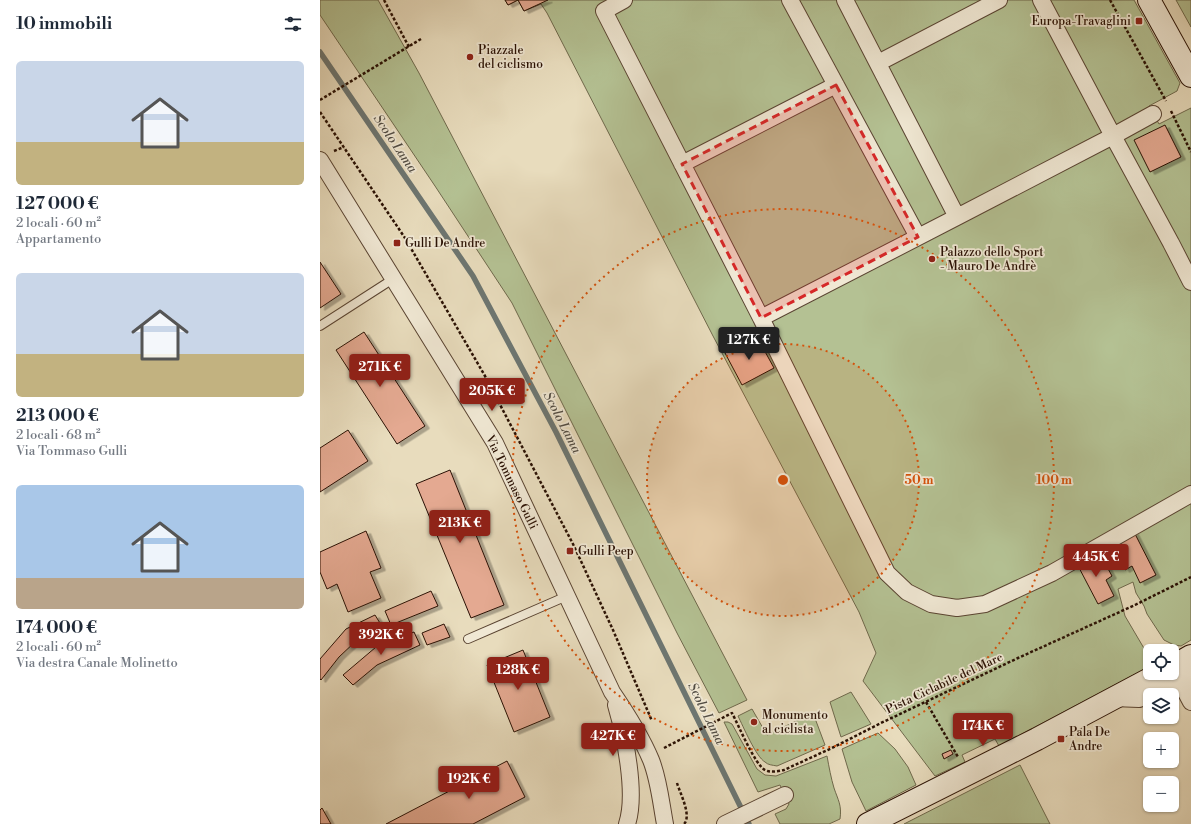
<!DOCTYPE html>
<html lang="it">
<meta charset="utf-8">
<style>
body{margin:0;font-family:"Libre Bodoni",serif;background:#f6f6f7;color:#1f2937;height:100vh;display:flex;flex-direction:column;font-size:15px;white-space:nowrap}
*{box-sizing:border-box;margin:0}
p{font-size:13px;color:#747a83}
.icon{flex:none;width:22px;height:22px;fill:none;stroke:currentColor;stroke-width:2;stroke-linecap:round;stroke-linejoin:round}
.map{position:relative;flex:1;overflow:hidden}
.sheet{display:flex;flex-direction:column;background:#fff;width:320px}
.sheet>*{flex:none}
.buttons{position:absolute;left:823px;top:644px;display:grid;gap:8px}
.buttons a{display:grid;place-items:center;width:36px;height:36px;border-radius:6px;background:#fff;box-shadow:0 1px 3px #0004;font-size:20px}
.price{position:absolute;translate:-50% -34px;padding:0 9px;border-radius:4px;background:#8f2418;color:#fff;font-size:13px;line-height:26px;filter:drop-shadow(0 1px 2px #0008)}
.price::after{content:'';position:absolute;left:50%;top:24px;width:12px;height:9px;margin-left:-6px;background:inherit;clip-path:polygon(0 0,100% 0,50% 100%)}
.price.current{background:#222;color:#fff}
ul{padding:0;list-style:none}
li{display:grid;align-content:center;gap:8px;height:212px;padding:0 16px}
li span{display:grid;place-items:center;height:124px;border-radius:6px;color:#555}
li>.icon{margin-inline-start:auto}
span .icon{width:72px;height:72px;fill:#fffc;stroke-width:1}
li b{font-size:17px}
h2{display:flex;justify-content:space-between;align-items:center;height:48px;padding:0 16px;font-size:17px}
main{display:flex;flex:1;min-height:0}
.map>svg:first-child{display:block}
.green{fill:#b4c193;stroke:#6f694c}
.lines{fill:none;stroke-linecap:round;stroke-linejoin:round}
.stream{stroke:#6d7671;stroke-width:5.5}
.building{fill:#e4a991;stroke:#2a1104;filter:url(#shadow)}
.lane-casing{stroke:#5a4432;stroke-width:10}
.street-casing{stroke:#5a4432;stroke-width:18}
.secondary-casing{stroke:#2a1104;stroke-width:24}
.path{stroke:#2a1104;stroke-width:2.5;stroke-dasharray:3 2;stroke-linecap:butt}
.lane{stroke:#f0e8d4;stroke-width:8}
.street{stroke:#f0e8d4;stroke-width:16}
.secondary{stroke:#f0e8d4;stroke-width:22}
.marked{fill:#d62828;fill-opacity:0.2;stroke:#d62828;stroke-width:3;stroke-dasharray:8 5;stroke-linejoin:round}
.ring{fill:none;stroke:#d5520b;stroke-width:2;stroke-dasharray:2 4}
.poi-dot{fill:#8f2418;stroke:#f0e8d4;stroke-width:1.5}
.labels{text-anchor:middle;stroke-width:3.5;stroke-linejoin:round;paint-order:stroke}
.poi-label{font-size:12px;fill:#2a1104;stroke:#f0e8d4;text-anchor:start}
.street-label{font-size:12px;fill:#2a1104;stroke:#f0e8d4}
.water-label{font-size:13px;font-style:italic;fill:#514c43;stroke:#f0e8d4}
.centre{fill:#d5520b;stroke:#f0e8d4;stroke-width:2}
.ring-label{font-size:12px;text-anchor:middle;font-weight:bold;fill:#d5520b;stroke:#f0e8d4;stroke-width:3.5;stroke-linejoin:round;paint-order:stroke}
</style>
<main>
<section class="sheet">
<h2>10 immobili<svg class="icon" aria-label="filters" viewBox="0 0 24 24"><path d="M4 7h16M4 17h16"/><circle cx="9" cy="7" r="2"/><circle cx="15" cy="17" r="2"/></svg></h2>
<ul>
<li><span style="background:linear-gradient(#c9d6e8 65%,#c2b280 0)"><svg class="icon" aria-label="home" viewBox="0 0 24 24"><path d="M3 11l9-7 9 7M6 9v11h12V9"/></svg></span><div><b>127 000 €</b><p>2 locali · 60 m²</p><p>Appartamento</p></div></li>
<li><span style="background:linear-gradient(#c9d6e8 65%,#c2b280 0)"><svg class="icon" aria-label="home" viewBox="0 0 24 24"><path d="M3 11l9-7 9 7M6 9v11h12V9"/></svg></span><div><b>213 000 €</b><p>2 locali · 68 m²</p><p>Via Tommaso Gulli</p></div></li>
<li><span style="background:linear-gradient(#a9c7e8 75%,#b9a48a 0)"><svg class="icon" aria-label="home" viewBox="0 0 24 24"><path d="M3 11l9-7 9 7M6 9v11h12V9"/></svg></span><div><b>174 000 €</b><p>2 locali · 60 m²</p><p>Via destra Canale Molinetto</p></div></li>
</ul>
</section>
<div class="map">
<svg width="871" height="824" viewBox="0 0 871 824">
<defs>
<filter id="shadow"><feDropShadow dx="4.5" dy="2.5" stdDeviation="0" flood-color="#0004"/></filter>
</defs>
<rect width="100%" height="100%" fill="#e8dcbd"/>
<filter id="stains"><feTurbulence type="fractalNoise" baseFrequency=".005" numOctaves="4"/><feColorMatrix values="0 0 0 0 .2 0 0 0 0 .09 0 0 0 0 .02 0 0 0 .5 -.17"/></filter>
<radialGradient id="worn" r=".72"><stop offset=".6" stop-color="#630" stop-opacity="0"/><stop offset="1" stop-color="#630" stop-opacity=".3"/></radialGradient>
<!-- green -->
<path class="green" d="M0 0H58L99 73 427 700 399 713 357 633 192 303 115 186 0 15Z
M185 0H814L860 83 857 91 829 106 839 124 871 108V640L861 646 854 645 844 640 827 614 824 606 816 593 813 582 798 589 805 616 825 650 828 658 825 669 679 746 675 739 642 755 645 762 615 776 543 681 556 653 539 612 393 336 227 13 221 4 204 11 198 0 188 5Z
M856 0H871V27Z
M531 692 551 724 521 737 510 702Z
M432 709 447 735 493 713 505 745 457 766C452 765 448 765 445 762 436 757 423 726 418 716Z
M404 722H408L412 724 437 769 445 775 456 776 507 756C509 767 511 778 514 788 518 800 522 805 520 819L509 824H460L455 814 466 809 469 804 460 785 438 792Z
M558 733 575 749 588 767 596 785 546 811 532 782 522 749Z
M700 765 730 824H584Z"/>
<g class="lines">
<!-- stream -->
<path class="stream" d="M0 52 153 276 236 432 429 824"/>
</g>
<!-- building -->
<path class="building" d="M185 0H228L204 11 198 0 188 5Z
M845 125 861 157 830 172 814 140Z
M0 262 21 294 0 308Z
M44 332 105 426 77 444 16 350Z
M437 337 454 368 422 385 405 353Z
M28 430 48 461 0 492V448Z
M130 470 184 605 151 618 96 484Z
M46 531 61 568 50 572 61 598 28 612 17 584 7 589 0 572V552Z
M814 532 836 575 820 583 812 566 805 570 799 558 806 555 799 540Z
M772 554 779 568 786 565 792 576 786 580 794 596 778 604 756 562Z
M111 591 118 606 71 625 65 611Z
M55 615 63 628 36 641 19 657 1 680 0 679V659L26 629Z
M124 624 130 637 107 645 102 633Z
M94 632 100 645 57 665 33 685 23 675 56 647Z
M203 650 230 717 194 732 167 665Z
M631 750 633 754 624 759 622 754Z
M187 761 205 797 153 824H66Z
M2 808 11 824H0V810Z"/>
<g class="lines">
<defs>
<path id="lane" d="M0 326 73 279
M148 639 247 596"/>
<path id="street" d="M304 0 284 11 441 318
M470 0 598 237
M525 0 637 217 441 318 567 573 587 592 611 604 637 608 665 604 732 573 871 494
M558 63 679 0
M833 114 793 136 851 243 871 282
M0 160 175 443 292 692C307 714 321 736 331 760 339 780 341 803 345 824
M362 164 516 85
M637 217 793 136 721 0
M871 662 866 669 863 687 871 702
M793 698 819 699 834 692 852 687H863
M296 705C305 736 317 794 307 824
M405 824 465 795"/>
<path id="secondary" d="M829 0 871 76
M852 667 871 656
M548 824 717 739 841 673"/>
</defs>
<!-- lane casing -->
<use href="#lane" class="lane-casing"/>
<!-- street casing -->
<use href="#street" class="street-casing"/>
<!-- secondary casing -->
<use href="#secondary" class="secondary-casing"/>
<!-- path -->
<path class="path" d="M64 0 89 47
M790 0 846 101
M0 100 101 39
M851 111 871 152
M0 112 85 238 165 376 253 544 293 630 332 721
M14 151 24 147
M606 702 638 757
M344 748 412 713C418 724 435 765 445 770 451 773 458 771 464 770L512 748 561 723 698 658 815 605 871 577
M357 783C360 793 372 816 364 824"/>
<!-- lane -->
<use href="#lane" class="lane"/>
<!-- street -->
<use href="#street" class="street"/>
<!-- secondary -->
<use href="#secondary" class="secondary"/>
</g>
<!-- marked area -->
<path class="marked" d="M516 85 598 237 441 318 362 164Z"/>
<!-- distance rings -->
<circle cx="463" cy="480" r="136" fill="#d5520b" fill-opacity=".12"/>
<g class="ring">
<circle cx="463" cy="480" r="136"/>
<circle cx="463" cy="480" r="271"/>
</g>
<!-- markers -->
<g class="poi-dot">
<rect x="815" y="17" width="8" height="8" rx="2"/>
<circle cx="150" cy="57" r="4"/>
<rect x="73" y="239" width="8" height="8" rx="2"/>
<circle cx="612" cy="259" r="4"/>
<rect x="246" y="547" width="8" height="8" rx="2"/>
<circle cx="434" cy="722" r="4"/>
<rect x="737" y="735" width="8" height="8" rx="2"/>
</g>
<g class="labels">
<!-- poi labels -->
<g class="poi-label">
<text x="811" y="25" text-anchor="end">Europa-Travaglini</text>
<text x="158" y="54">Piazzale<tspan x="158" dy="14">del ciclismo</tspan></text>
<text x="85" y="247">Gulli De Andre</text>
<text x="620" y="256">Palazzo dello Sport<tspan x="620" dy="14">- Mauro De Andrè</tspan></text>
<text x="258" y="555">Gulli Peep</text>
<text x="442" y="719">Monumento<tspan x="442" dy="14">al ciclista</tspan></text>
<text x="749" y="736">Pala De<tspan x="749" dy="14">Andre</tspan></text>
</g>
<!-- street labels -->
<g class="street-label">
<text transform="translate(192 482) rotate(64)" y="4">Via Tommaso Gulli</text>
<text transform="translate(624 683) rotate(-25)" y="4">Pista Ciclabile del Mare</text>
</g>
<!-- water labels -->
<g class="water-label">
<text transform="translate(76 143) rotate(56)" y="5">Scolo Lama</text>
<text transform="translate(243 422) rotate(63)" y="5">Scolo Lama</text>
<text transform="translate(387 713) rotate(64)" y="5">Scolo Lama</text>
</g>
</g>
<circle cx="463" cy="480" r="6" class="centre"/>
<g class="ring-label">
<text x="599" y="484">50 m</text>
<text x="734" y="484">100 m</text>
</g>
<rect width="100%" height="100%" filter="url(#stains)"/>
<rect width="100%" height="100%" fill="url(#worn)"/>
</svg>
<div class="buttons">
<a><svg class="icon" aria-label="locate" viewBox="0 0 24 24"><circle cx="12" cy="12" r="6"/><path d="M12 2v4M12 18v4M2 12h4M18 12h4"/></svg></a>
<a><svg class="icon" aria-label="layers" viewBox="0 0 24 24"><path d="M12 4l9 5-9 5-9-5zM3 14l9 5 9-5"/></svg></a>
<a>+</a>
<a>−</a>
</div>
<b class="price current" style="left:429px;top:361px">127K €</b>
<b class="price" style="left:60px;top:388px">271K €</b>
<b class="price" style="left:172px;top:412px">205K €</b>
<b class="price" style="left:140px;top:544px">213K €</b>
<b class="price" style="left:776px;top:578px">445K €</b>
<b class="price" style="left:61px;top:656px">392K €</b>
<b class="price" style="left:198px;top:691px">128K €</b>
<b class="price" style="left:663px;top:747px">174K €</b>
<b class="price" style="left:293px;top:757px">427K €</b>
<b class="price" style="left:149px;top:800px">192K €</b>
</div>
</main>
